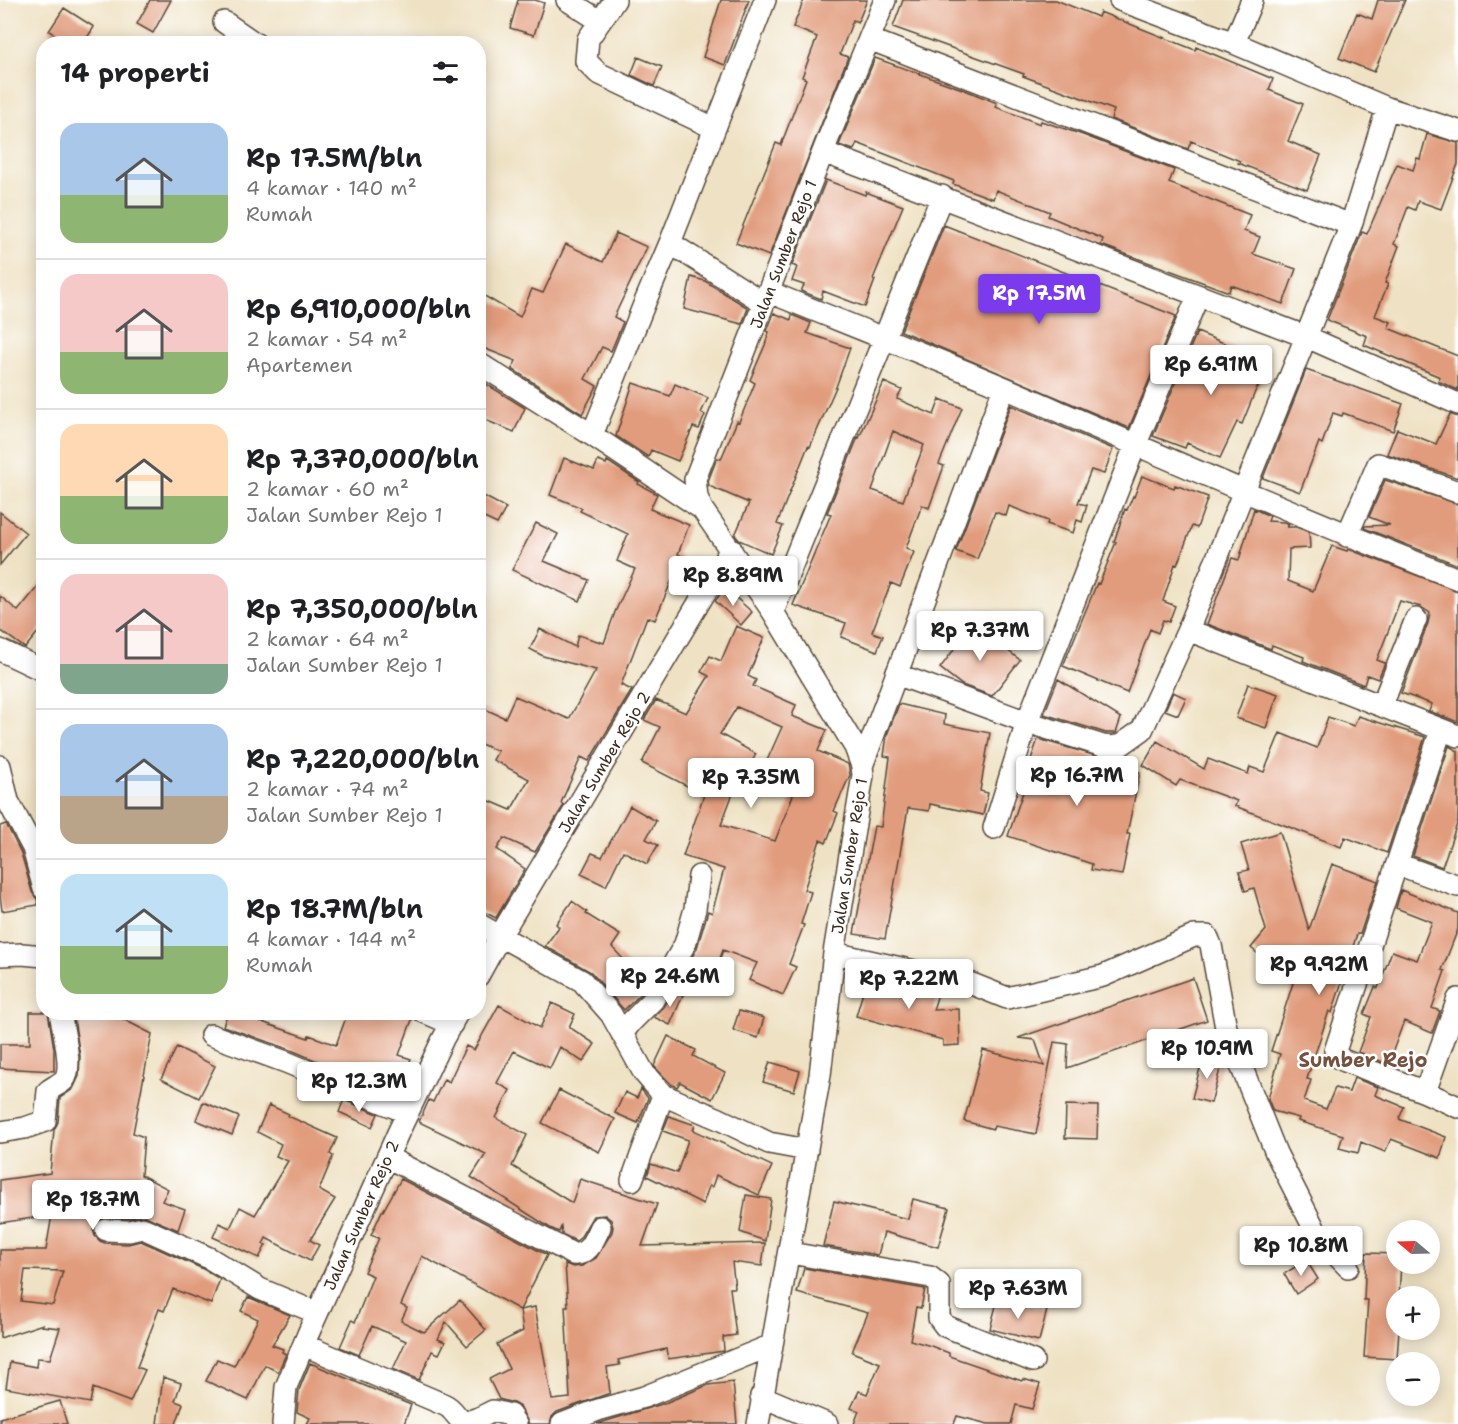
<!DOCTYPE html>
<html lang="id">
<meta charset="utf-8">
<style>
body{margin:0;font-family:"Shantell Sans",sans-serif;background:#f2f2f2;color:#202124;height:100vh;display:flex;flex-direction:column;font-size:22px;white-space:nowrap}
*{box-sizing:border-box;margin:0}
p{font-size:20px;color:#757577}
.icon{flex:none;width:33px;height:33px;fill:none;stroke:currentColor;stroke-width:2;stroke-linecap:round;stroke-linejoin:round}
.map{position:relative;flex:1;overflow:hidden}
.side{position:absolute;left:36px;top:36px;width:450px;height:984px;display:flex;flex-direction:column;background:#fff;border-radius:24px;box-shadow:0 3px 15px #0003}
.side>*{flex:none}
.needle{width:39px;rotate:289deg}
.fabs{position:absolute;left:1386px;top:1220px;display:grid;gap:12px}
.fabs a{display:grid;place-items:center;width:54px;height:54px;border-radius:50%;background:#fff;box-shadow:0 3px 15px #0003;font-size:30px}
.price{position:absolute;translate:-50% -51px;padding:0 14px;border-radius:6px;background:#fff;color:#222;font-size:20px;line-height:39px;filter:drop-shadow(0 2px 3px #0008)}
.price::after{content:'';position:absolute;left:50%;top:36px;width:18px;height:14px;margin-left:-9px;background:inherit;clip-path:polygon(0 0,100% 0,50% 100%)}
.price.selected{background:#7c3aed;color:#fff}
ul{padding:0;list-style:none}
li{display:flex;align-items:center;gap:18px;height:150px;padding:0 24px}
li+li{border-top:2px solid #e0e0e0}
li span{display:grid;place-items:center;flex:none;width:168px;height:120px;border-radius:18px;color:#555}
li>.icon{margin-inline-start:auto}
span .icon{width:72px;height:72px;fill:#fffc;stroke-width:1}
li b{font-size:26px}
h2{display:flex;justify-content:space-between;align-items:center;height:72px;padding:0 24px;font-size:26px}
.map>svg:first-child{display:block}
.building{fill:#e19c7d;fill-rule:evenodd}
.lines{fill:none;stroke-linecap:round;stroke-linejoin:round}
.minor-casing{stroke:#564637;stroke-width:24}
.minor{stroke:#fff;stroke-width:21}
.labels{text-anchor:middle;stroke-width:5;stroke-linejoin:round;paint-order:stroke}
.street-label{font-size:16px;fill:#3b2a1e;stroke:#fff}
.quarter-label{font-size:20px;font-weight:bold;fill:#75523f;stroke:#fff}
</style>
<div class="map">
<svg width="1458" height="1424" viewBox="0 0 1458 1424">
<rect width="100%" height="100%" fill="#fff"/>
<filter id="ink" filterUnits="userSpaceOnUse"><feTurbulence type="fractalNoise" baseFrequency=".0167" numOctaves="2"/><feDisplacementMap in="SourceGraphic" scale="12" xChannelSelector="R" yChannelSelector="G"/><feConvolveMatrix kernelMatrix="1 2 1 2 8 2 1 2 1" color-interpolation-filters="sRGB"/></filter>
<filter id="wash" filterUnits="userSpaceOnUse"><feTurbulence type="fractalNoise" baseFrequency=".008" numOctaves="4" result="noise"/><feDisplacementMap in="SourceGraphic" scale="24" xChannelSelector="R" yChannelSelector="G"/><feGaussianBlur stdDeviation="1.35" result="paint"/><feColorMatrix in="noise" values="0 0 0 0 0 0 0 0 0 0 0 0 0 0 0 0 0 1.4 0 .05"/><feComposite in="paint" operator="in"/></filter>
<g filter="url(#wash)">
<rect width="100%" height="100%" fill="#efe2c4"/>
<g id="blocks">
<!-- building -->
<path class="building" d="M150 0H171L153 33 137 24Z
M518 0H535L544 3 534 35 510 28Z
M721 0H749L725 65 703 57Z
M804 0H867L858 22 853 20 840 54 848 57 769 256 736 243 776 143 781 145 806 79 802 77 817 37 793 27Z
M903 0H1056L1098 17 1100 12 1195 50 1196 47 1273 79 1269 90 1303 104 1288 141 1321 155 1307 190 1238 163 1240 161 1191 141 1188 149 1111 119 1114 110 1023 76 1024 74 893 27Z
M1378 0H1405L1374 72 1339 58 1357 13 1372 19Z
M64 8 94 27 83 44H69L49 31Z
M638 57 662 67 654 86 631 75Z
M875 58 965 90 997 103 996 107 1040 124 1041 121 1083 135 1174 170 1169 183 1250 215 1244 231 1260 237 1253 254 1296 269 1283 304 1231 285 1229 292 1101 245 1103 239 1048 216 1050 212 996 190 993 199 953 184 954 181 857 143 854 150 839 145Z
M1427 134 1458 143V164L1441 209 1418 201 1415 210 1408 207 1394 244 1399 246 1385 283 1388 284 1375 316 1391 322 1388 328 1458 356V390L1438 381 1440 377 1364 345 1367 336 1327 320 1362 232 1367 234 1397 164 1413 170 1417 158 1420 159Z
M826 180 865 195 866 192 903 206 873 279 875 280 865 307 823 291 821 299 801 291 804 285 792 281 797 267 792 265Z
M944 225 1176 316 1129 428 901 331Z
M616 233 647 247 614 317 623 322 614 344 611 351 602 347 585 379 597 386 582 414 512 369 516 361 478 346V292L520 317 532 289 543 293 566 244 603 262Z
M691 277 705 281 748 308 742 324 684 309Z
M774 313 791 320 792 315 811 323 807 333 850 348 836 387 810 447 808 446 777 524 783 526 771 554 739 540 735 535 749 503 709 486 708 481 717 458 721 459 737 421 739 422 755 383 750 380 765 345 769 332 767 331Z
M1197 332 1270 362 1258 388 1257 387 1242 424 1237 422 1220 458 1187 443 1185 448 1153 436Z
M1306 370 1403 404 1393 431 1343 413 1342 416 1333 413 1322 444 1319 442 1300 492 1263 478Z
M478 379 525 408 514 432 478 417Z
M884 382 902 390 897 399 934 415 940 399 962 408 939 464 944 466 929 508 922 505 906 548 914 552 900 587 891 583 872 632 883 636 877 651 841 637 846 623 793 605 831 514 827 513 858 437 859 438ZM893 431 924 445 903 501 872 490Z
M633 383 670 396 675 384 708 398 701 413 705 415 699 429 693 427 678 461 651 450 648 457 616 436Z
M1011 405 1113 449 1104 474 1091 470 1078 503 1087 505 1082 522 1077 520 1073 533 1047 524 1048 521 1009 506 1006 516 995 512 977 559 956 551Z
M1450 414 1458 417V478L1387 454 1397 429 1436 444Z
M564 458 594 470 598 461 606 464 607 461 639 482 638 484 657 494 650 509 689 525 678 554 682 556 655 620 647 617 621 685 632 690 589 761 581 757 561 803 564 805 535 852 504 838 497 849 525 869 496 918 478 909V796L511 810 529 779 493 760 498 751 478 743V706L505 718 515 696 569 719 596 670 543 656 530 649 540 629 575 647 578 635 604 643 615 612 635 569 617 561 628 534 580 511 582 508 550 495Z
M1142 476 1174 488 1175 485 1208 497 1197 528 1192 526 1177 565 1175 564 1163 601 1175 606 1169 622 1163 620 1158 633 1150 629 1127 693 1063 666 1097 583 1099 584 1116 542H1114L1125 509 1127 510 1133 496 1134 497Z
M1385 480 1458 504V565L1364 528 1365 526 1390 525 1369 517Z
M478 493 506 508 497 524 478 515Z
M1254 509 1270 516 1268 521 1283 522 1289 524 1287 527H1296L1309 532 1310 548 1289 549 1288 581 1313 591 1332 546 1347 551 1348 549 1458 591V722L1429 711 1432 704 1401 693 1428 623 1430 613 1421 607 1400 601 1377 660 1385 663 1378 679 1367 675 1364 685 1303 661 1304 657 1272 645 1271 649 1207 624 1232 558 1239 560Z
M0 512 26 533 0 565Z
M536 523 558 534 544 561 589 580 580 601 512 570Z
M44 579V625L25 648 0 630V596L18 611Z
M725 588 752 612 741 625 715 601Z
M973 624 1020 660 992 696 962 685 940 668Z
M736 626 764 638 748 676 756 680 753 686 796 705 792 716 827 730 818 751 848 764 849 769 850 775 834 811 838 813 826 843 820 840 804 890 811 892 801 924 804 925 789 964 796 967 783 995 749 980 757 963 723 950 712 980 685 970 697 948 708 911 712 913 724 869 683 856 713 768 704 764 691 788 642 763 660 727 644 720 656 700 686 713 709 676 701 672 710 656 721 661ZM737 707 782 727 765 765 799 780 775 841 721 825 738 780 741 781 756 754 720 734Z
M1058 679 1121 718 1116 733H1106L1044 714Z
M1248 684 1278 694 1266 728 1236 718Z
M1173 692 1186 698 1178 715 1165 710Z
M899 704 945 715 944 724 990 733 980 791 988 793 983 815 930 804 929 811 908 808 885 939 854 934 874 826 881 827 890 757 884 756 887 735Z
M1358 716 1425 737 1387 853 1345 837 1341 847 1235 806 1237 801 1180 780 1176 786 1143 765 1157 741 1204 769 1208 759 1248 774 1250 767 1264 772 1280 733 1317 748 1328 717 1354 726Z
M1038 739 1107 759 1105 765 1140 772 1127 834H1130L1122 875 1091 870 1092 864 1008 836 1023 792 1020 791Z
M1449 746 1458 751V821L1442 867 1413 856Z
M630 806 656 821 646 839 658 845 647 864 623 851 606 886 581 874 592 853 602 857Z
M6 824 21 853 32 892 37 899 38 905 2 911 0 895V826Z
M1280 832 1309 930 1332 864 1378 881 1360 934H1357L1332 1013 1329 1011 1307 1079 1311 1080 1304 1101 1326 1109 1335 1088 1349 1092 1354 1078 1378 1087 1375 1095 1404 1107 1399 1119 1446 1137 1440 1158 1391 1139 1385 1152 1361 1142 1358 1153 1339 1148 1343 1135 1298 1121 1299 1118 1273 1111 1268 1099 1280 1054 1271 1051 1293 983 1251 948 1266 930 1254 888 1245 891 1239 872 1249 870 1241 844Z
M1401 890 1458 913V929L1442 970 1445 971 1432 1008 1440 1011 1432 1033 1404 1021 1388 1064 1358 1052 1371 1017 1364 1014 1375 987 1378 988 1392 951 1417 960 1432 922 1396 908Z
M572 901 587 912 586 914 620 935 612 947 647 985 643 992 624 1010 591 972 545 946 559 927 556 924Z
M868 975 938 994 933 1010 959 1009 960 1045 943 1046V1040L856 1016Z
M1193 978 1207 1020 1067 1068 1068 1044 1054 1042 1036 1134 994 1126 993 1129 964 1121 983 1050 1044 1066 1035 1040 1018 1038Z
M673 991 683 995 670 1025 654 1017 664 1007Z
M552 1003 575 1014 569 1027 595 1044 583 1062 560 1047 550 1068 514 1051 497 1083 510 1090 496 1118 527 1135 512 1166 572 1203 580 1179 657 1204 642 1246 765 1243 762 1266 732 1262 735 1288H730L736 1335 723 1337 724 1351 668 1359 666 1349 618 1360 620 1365 607 1367 610 1393 557 1412 552 1417 550 1424H529L520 1407 513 1403 499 1399 489 1379 509 1369 497 1344 523 1331 520 1310 422 1256 401 1305 407 1308 401 1321 424 1332 460 1300 486 1330 467 1346 446 1322 438 1339 445 1342 439 1354 432 1351 419 1380 393 1369 406 1341 372 1326 359 1355 340 1347 352 1320 355 1322 373 1276 364 1272 379 1238 371 1235 382 1211H383L401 1179 547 1255 520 1310 535 1307 552 1400 570 1398 565 1306H568L565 1264 573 1267 582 1266 596 1258 612 1232 613 1227 611 1220 605 1215 593 1216 580 1238 576 1241 562 1234 561 1227 559 1232 550 1228 471 1177 486 1154 419 1122 429 1100 433 1102 444 1079 449 1082 466 1046 474 1050 499 1005 540 1028Z
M739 1011 764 1018 758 1038 733 1030Z
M30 1012H48L54 1049V1071L0 1068V1044H30Z
M73 1012H109L152 1034 133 1133 144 1137 141 1175 168 1189 162 1201 185 1209 178 1230 145 1216 128 1218 106 1217 100 1219 95 1224 93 1230 95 1236 100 1241 105 1243 128 1244 141 1241 203 1269 220 1279 211 1304 173 1289 164 1311 159 1309 137 1367 145 1370 130 1402 93 1388 90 1403 6 1388 10 1362 36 1367 37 1358 50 1359 60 1328 42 1326 43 1324 0 1338V1250H46L52 1215 0 1223V1180L50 1173 54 1130 58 1122 60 1098 73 1089 79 1076 80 1056ZM25 1270 63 1271 53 1305 21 1301Z
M228 1012H263L259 1021 308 1038 309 1035 336 1045 348 1012H411L413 1017 399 1055 411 1059 396 1094 291 1050 223 1026Z
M668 1036 696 1050 693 1056 725 1073 712 1099 680 1082 677 1087 671 1084 654 1066Z
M177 1047 215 1066 199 1098 161 1079Z
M1203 1057 1222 1062 1211 1103 1192 1098Z
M770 1062 800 1071 794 1091 763 1082Z
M641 1089 648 1098 638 1123 615 1113 625 1092 637 1098Z
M559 1090 615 1119 599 1152 542 1123Z
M344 1100 378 1114 372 1127 339 1112Z
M203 1102 239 1117 232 1135 196 1120Z
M269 1105 289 1114 288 1116 337 1138 330 1154 333 1156 319 1190 335 1199 310 1240 319 1245 310 1261 266 1238 263 1244 266 1245 259 1258 213 1237 219 1223 230 1228 240 1207 255 1215 288 1161 276 1156 281 1144 257 1132Z
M1066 1105 1098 1106 1097 1139 1065 1138Z
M669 1116 695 1125 693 1130 772 1166 759 1195 716 1175 712 1187 709 1186 703 1204 647 1176 651 1164 677 1173 688 1140 663 1131Z
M746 1195 771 1199 765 1241 740 1232Z
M913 1199 949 1208 938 1247 884 1232 878 1255 823 1246 834 1201 908 1219Z
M1366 1253 1396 1254V1263H1401L1399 1296H1396V1329H1399L1397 1359 1364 1357 1368 1300H1364Z
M1306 1260 1318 1279 1296 1294 1284 1274Z
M804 1268 925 1289 921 1308 916 1307 910 1340 931 1346 949 1353V1356L1022 1381 1023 1379 1040 1384 1032 1409 1016 1405 1011 1424H988L957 1416 954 1424H854L859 1411 851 1408 859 1391 867 1394 880 1363 852 1352 868 1313 797 1293Z
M248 1297 290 1315 272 1345 283 1349 282 1352 286 1354 278 1372 265 1365 248 1400 206 1381 217 1359 234 1366 258 1319 241 1311Z
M998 1298 1047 1310 1039 1341 990 1329Z
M310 1363 411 1405 404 1424H307L310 1418 297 1412 299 1390Z
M163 1377 181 1383 175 1401 183 1404 176 1424H157Z
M733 1382 737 1424H597L665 1403 708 1385Z
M60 1401 67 1424H0V1418Z"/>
</g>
</g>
<g filter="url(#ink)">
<use href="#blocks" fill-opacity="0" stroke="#564637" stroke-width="1.5"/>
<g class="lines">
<defs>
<path id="minor" d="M567 0 600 21
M615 0 588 39 586 61 598 73 714 128
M1120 0 1234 43 1387 108 1458 131
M224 22 256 44
M869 39 1351 225
M1234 43 1252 0
M823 152 1307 337 1458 404
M769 292C848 324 927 355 1005 388 1155 453 1305 519 1458 579
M764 303 670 243 765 0
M478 363 592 435 702 509
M592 435 645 302 670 243
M1347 536 1378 464 1458 492
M773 612 942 196
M1188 630 1458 736
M0 650 44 671
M896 674 1027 722 1103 746 1112 747 1121 745 1142 730 1188 630 1351 225 1387 108
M1382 705 1416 619
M0 766 8 801 33 848 44 889
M862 766 1004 388
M994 828 1027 722 1135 446 1198 296
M1397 864 1458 886
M478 924 582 981 611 1014 644 1073 663 1095 719 1119 769 1143 807 1150
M834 953 972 984 1007 998 1103 976 1194 936H1207L1211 945 1226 1028 1276 1153 1318 1236 1348 1267
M0 955 22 954 44 956
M478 976 500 936 731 549
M1458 999 1425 1092 1458 1107
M424 1012 452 1024
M622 1034 631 1022 653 1000 685 944 695 909 699 876
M211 1035 286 1062 408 1113
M1425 1092 1345 1061 1339 1058 1335 1051 1441 730
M0 1132 25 1128 45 1121 48 1091C53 1087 60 1084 64 1080 74 1068 62 1027 60 1012
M387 1157 573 1254C589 1256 594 1239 600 1227
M632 1180 663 1095
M106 1230 129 1231 142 1228 145 1229 209 1258 260 1289 317 1313
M790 1253 930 1277 939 1284V1318L945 1326 1033 1361
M304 1345 445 1405C454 1409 456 1418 464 1423L479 1418 493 1411 510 1415 516 1424
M761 1396 827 1424
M283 1424 286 1387 308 1334 398 1133 443 1039 458 1012
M562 1424 598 1410 644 1397 772 1345
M758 1424 820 1075 834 953 863 775 862 766 855 747 773 612 702 509 697 497 695 479 828 139 885 0"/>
</defs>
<!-- minor casing -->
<use href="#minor" class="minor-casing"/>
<!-- minor -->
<use href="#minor" class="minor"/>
</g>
</g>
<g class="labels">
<!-- street labels -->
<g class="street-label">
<text transform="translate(783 254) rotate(-69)" y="6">Jalan Sumber Rejo 1</text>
<text transform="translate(604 762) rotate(-59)" y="6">Jalan Sumber Rejo 2</text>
<text transform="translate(849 856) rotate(-81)" y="6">Jalan Sumber Rejo 1</text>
<text transform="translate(361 1215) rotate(-66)" y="6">Jalan Sumber Rejo 2</text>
</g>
<!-- quarter labels -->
<g class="quarter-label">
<text x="1363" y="1067">Sumber Rejo</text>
</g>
</g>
</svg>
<div class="fabs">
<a><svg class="needle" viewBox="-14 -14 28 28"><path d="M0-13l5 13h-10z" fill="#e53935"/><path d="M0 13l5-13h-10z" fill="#757577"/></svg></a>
<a>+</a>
<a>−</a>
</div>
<b class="price selected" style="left:1039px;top:325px">Rp 17.5M</b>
<b class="price" style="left:1211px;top:396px">Rp 6.91M</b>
<b class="price" style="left:733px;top:607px">Rp 8.89M</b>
<b class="price" style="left:980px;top:662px">Rp 7.37M</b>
<b class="price" style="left:1077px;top:807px">Rp 16.7M</b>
<b class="price" style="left:751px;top:809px">Rp 7.35M</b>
<b class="price" style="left:1319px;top:996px">Rp 9.92M</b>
<b class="price" style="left:670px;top:1008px">Rp 24.6M</b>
<b class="price" style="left:909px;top:1010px">Rp 7.22M</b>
<b class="price" style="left:1207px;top:1080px">Rp 10.9M</b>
<b class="price" style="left:359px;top:1113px">Rp 12.3M</b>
<b class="price" style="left:93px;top:1231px">Rp 18.7M</b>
<b class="price" style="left:1301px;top:1277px">Rp 10.8M</b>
<b class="price" style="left:1018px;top:1320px">Rp 7.63M</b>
<section class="side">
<h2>14 properti<svg class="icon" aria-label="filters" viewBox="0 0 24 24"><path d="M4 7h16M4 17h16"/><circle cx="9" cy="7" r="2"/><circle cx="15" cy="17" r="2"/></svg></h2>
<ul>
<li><span style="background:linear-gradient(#a9c7e8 60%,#8fb573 0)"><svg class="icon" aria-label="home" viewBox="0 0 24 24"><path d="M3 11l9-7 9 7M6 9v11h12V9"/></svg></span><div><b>Rp 17.5M/bln</b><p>4 kamar · 140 m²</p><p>Rumah</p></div></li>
<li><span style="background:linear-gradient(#f6c9c9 65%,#8fb573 0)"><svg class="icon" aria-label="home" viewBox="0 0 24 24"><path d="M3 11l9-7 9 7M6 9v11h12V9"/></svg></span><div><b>Rp 6,910,000/bln</b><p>2 kamar · 54 m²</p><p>Apartemen</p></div></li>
<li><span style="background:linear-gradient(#ffd9b3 60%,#8fb573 0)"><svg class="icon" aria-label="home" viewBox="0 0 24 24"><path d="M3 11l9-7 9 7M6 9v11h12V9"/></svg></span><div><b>Rp 7,370,000/bln</b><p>2 kamar · 60 m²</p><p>Jalan Sumber Rejo 1</p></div></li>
<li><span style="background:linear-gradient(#f6c9c9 75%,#7fa58c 0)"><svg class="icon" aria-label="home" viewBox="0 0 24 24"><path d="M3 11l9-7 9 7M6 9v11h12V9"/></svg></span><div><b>Rp 7,350,000/bln</b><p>2 kamar · 64 m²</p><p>Jalan Sumber Rejo 1</p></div></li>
<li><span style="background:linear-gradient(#a9c7e8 60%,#b9a48a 0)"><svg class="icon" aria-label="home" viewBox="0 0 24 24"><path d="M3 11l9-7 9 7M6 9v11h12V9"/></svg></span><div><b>Rp 7,220,000/bln</b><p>2 kamar · 74 m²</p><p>Jalan Sumber Rejo 1</p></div></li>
<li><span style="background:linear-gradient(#bfe0f5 60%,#8fb573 0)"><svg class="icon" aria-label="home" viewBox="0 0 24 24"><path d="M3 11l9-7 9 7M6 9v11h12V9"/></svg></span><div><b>Rp 18.7M/bln</b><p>4 kamar · 144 m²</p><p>Rumah</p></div></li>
</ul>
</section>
</div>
